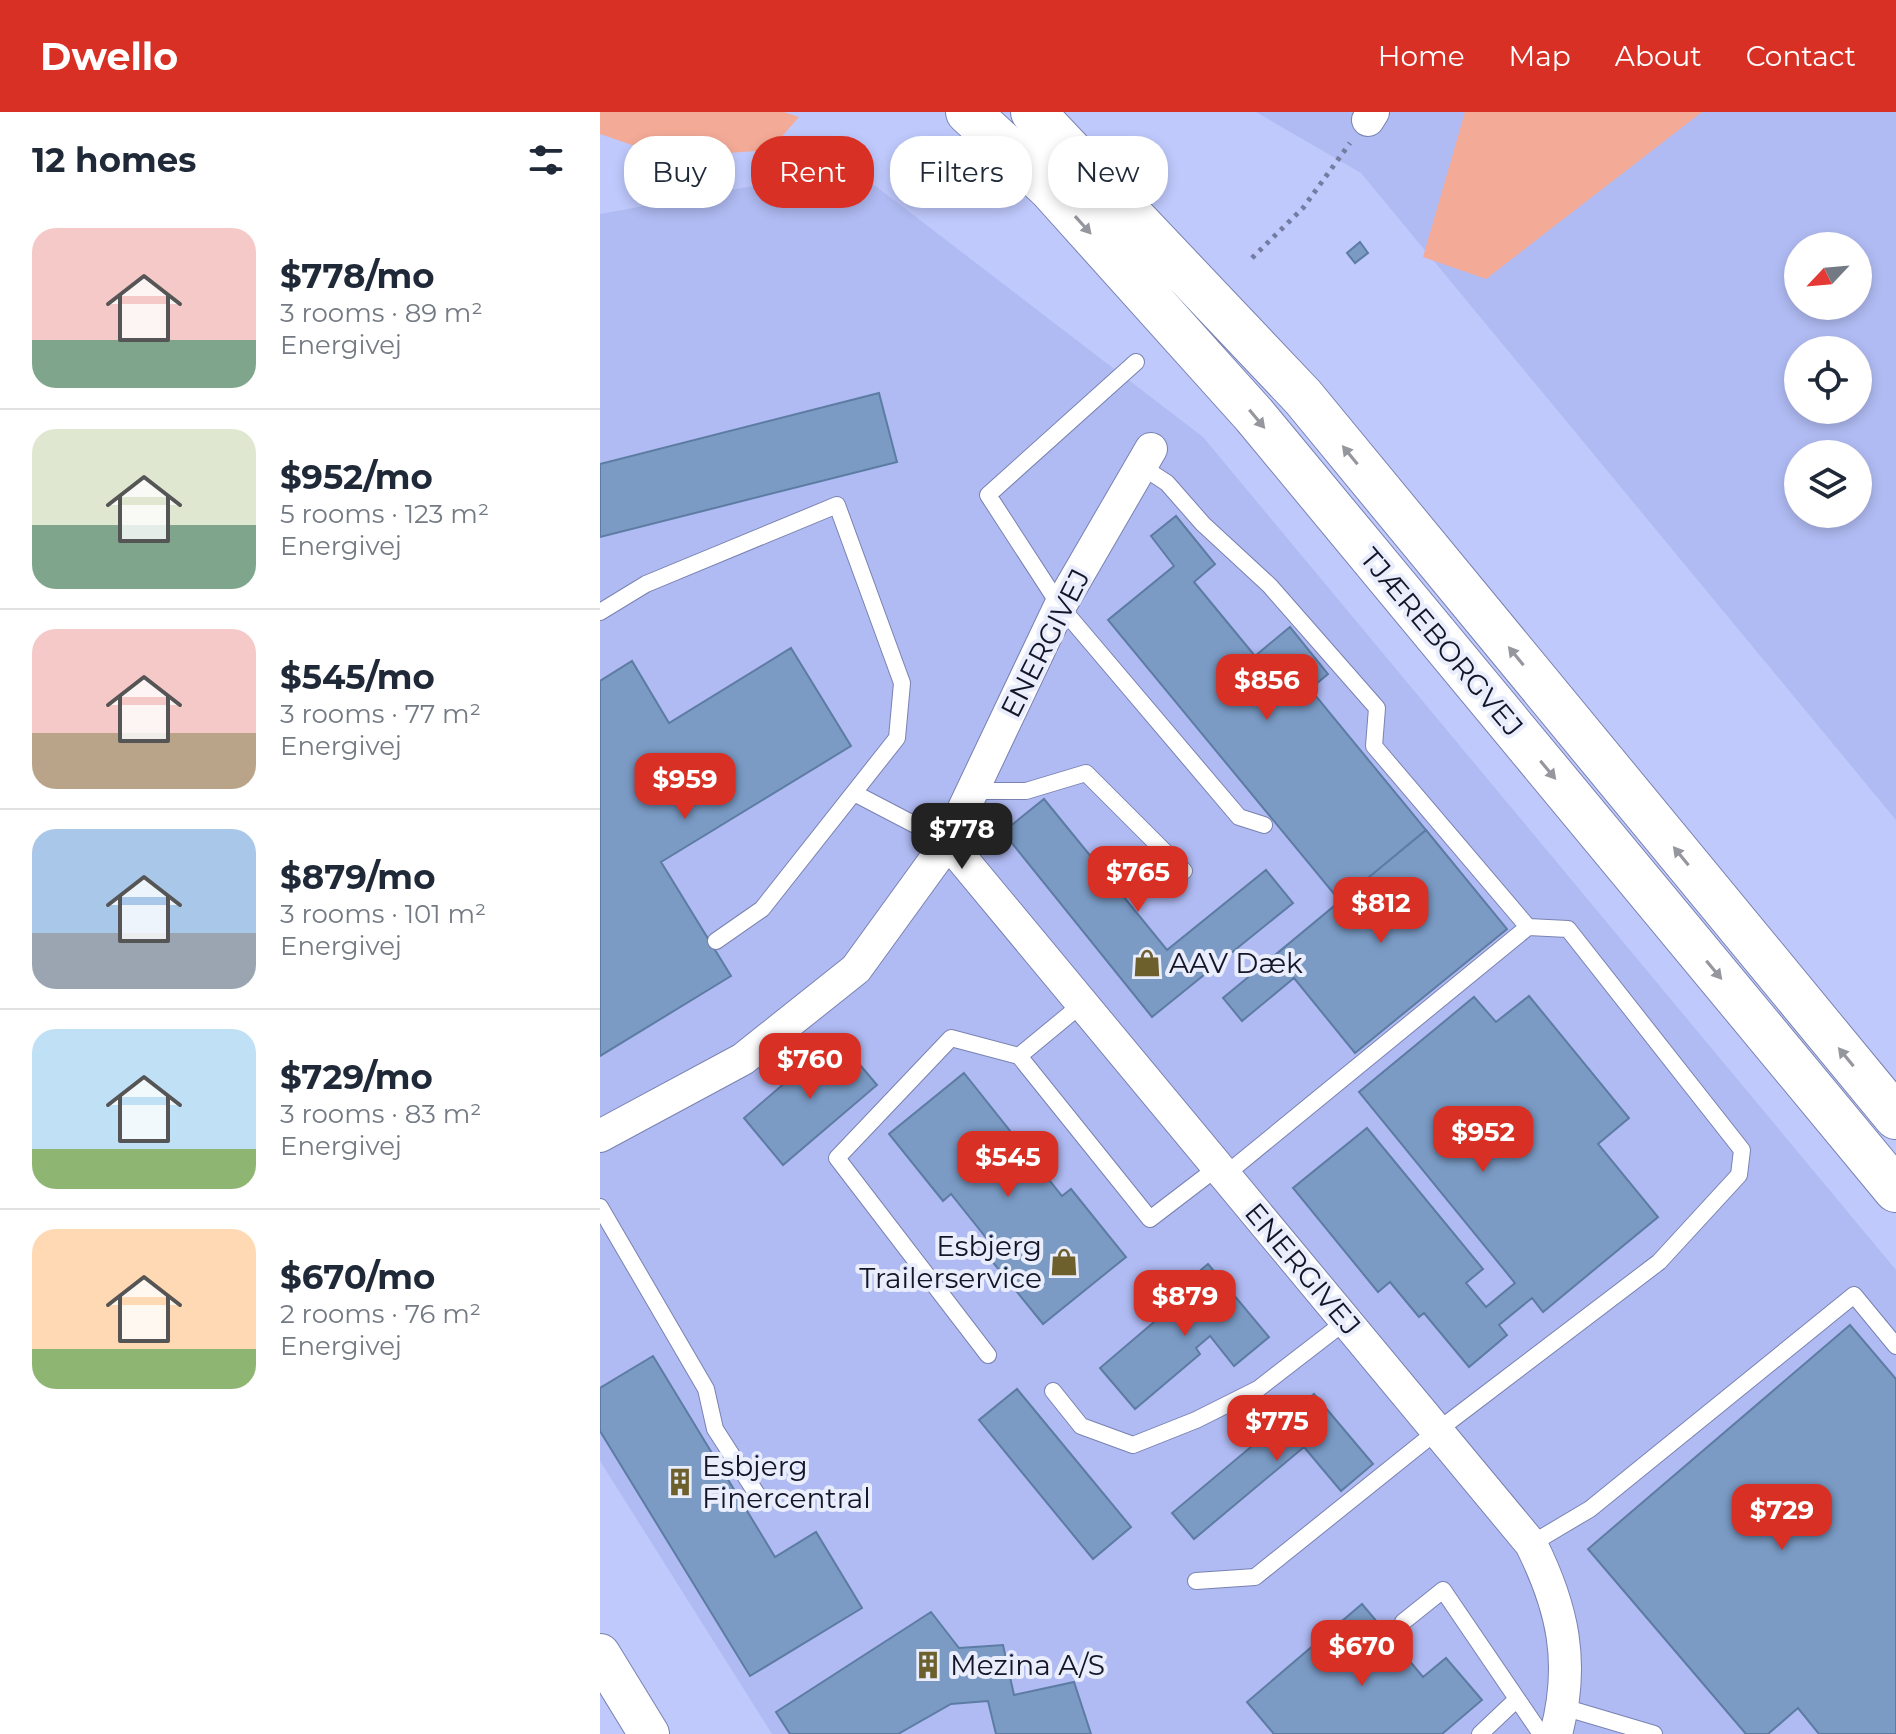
<!DOCTYPE html>
<meta charset="utf-8">
<style>
body{margin:0;font-family:Montserrat,sans-serif;background:#f2f2f3;color:#1f2937;height:100vh;display:flex;flex-direction:column;font-size:30px;white-space:nowrap}
*{box-sizing:border-box;margin:0}
p{font-size:26px;color:#747a83}
.icon{flex:none;width:44px;height:44px;fill:none;stroke:currentColor;stroke-width:2;stroke-linecap:round;stroke-linejoin:round}
.map{position:relative;flex:1;overflow:hidden}
.sheet{display:flex;flex-direction:column;background:#fff;width:600px}
.sheet>*{flex:none}
.banner{position:absolute;left:24px;top:24px;width:760px;height:72px;display:flex;gap:16px}
.needle{width:52px;rotate:244deg}
.tools{position:absolute;left:1184px;top:120px;display:grid;gap:16px}
.tools a{display:grid;place-items:center;width:88px;height:88px;border-radius:50%;background:#fff;box-shadow:0 4px 12px #0003;font-size:40px}
.price{position:absolute;translate:-50% -68px;padding:0 18px;border-radius:16px;background:#d93025;color:#fff;font-size:26px;line-height:52px;filter:drop-shadow(0 2px 4px #0008)}
.price::after{content:'';position:absolute;left:50%;top:48px;width:24px;height:18px;margin-left:-12px;background:inherit;clip-path:polygon(0 0,100% 0,50% 100%)}
.price.active{background:#222;color:#fff}
ul{padding:0;list-style:none}
li{display:flex;align-items:center;gap:24px;height:200px;padding:0 32px}
li+li{border-top:2px solid #e0e1e3}
li span{display:grid;place-items:center;flex:none;width:224px;height:160px;border-radius:24px;color:#555}
li>.icon{margin-inline-start:auto}
span .icon{width:96px;height:96px;fill:#fffc;stroke-width:1}
li b{font-size:34px}
h2{display:flex;justify-content:space-between;align-items:center;height:96px;padding:0 32px;font-size:34px}
.chip{padding:0 28px;border-radius:32px;background:#fff;box-shadow:0 4px 12px #0003;font-size:28px;line-height:72px}
.chip.active{background:#d93025;color:#fff}
header{display:flex;align-items:center;gap:48px;box-sizing:border-box;height:112px;padding:0 40px;background:#d93025;color:#fff}
header strong{font-size:38px}
nav{display:flex;gap:44px;margin-inline-start:auto;font-size:28px}
main{display:flex;flex:1;min-height:0}
.map>svg:first-child{display:block}
.built{fill:#b0bbf3;fill-rule:evenodd}
.green{fill:#f3ab97}
.building{fill:#7b9bc5;stroke:#5d7ca4;stroke-width:2}
.lines{fill:none;stroke-linecap:round;stroke-linejoin:round}
.service-casing{stroke:#7982b1;stroke-width:18}
.minor-casing{stroke:#7982b1;stroke-width:34}
.tertiary-casing{stroke:#7982b1;stroke-width:42}
.trunk-casing{stroke:#7982b1;stroke-width:46}
.path{stroke:#757ca1;stroke-width:5;stroke-dasharray:4 6;stroke-linecap:butt}
.service{stroke:#fff;stroke-width:16}
.minor{stroke:#fff;stroke-width:32}
.tertiary{stroke:#fff;stroke-width:40}
.trunk{stroke:#fff;stroke-width:44}
.oneway{fill:#95969e}
.labels{text-anchor:middle;stroke-width:8;stroke-linejoin:round;paint-order:stroke}
.street-label{font-size:28px;fill:#131628;stroke:#e9edfc}
.poi-label{font-size:28px;fill:#131628;stroke:#e9edfc;text-anchor:start}
</style>
<header>
<strong>Dwello</strong>
<nav><a>Home</a><a>Map</a><a>About</a><a>Contact</a></nav>
</header>
<main>
<section class="sheet">
<h2>12 homes<svg class="icon" aria-label="filters" viewBox="0 0 24 24"><path d="M4 7h16M4 17h16"/><circle cx="9" cy="7" r="2"/><circle cx="15" cy="17" r="2"/></svg></h2>
<ul>
<li><span style="background:linear-gradient(#f6c9c9 70%,#7fa58c 0)"><svg class="icon" aria-label="home" viewBox="0 0 24 24"><path d="M3 11l9-7 9 7M6 9v11h12V9"/></svg></span><div><b>$778/mo</b><p>3 rooms · 89 m²</p><p>Energivej</p></div></li>
<li><span style="background:linear-gradient(#dfe7d0 60%,#7fa58c 0)"><svg class="icon" aria-label="home" viewBox="0 0 24 24"><path d="M3 11l9-7 9 7M6 9v11h12V9"/></svg></span><div><b>$952/mo</b><p>5 rooms · 123 m²</p><p>Energivej</p></div></li>
<li><span style="background:linear-gradient(#f6c9c9 65%,#b9a48a 0)"><svg class="icon" aria-label="home" viewBox="0 0 24 24"><path d="M3 11l9-7 9 7M6 9v11h12V9"/></svg></span><div><b>$545/mo</b><p>3 rooms · 77 m²</p><p>Energivej</p></div></li>
<li><span style="background:linear-gradient(#a9c7e8 65%,#9aa5b1 0)"><svg class="icon" aria-label="home" viewBox="0 0 24 24"><path d="M3 11l9-7 9 7M6 9v11h12V9"/></svg></span><div><b>$879/mo</b><p>3 rooms · 101 m²</p><p>Energivej</p></div></li>
<li><span style="background:linear-gradient(#bfe0f5 75%,#8fb573 0)"><svg class="icon" aria-label="home" viewBox="0 0 24 24"><path d="M3 11l9-7 9 7M6 9v11h12V9"/></svg></span><div><b>$729/mo</b><p>3 rooms · 83 m²</p><p>Energivej</p></div></li>
<li><span style="background:linear-gradient(#ffd9b3 75%,#8fb573 0)"><svg class="icon" aria-label="home" viewBox="0 0 24 24"><path d="M3 11l9-7 9 7M6 9v11h12V9"/></svg></span><div><b>$670/mo</b><p>2 rooms · 76 m²</p><p>Energivej</p></div></li>
</ul>
</section>
<div class="map">
<svg width="1296" height="1622" viewBox="0 0 1296 1622">
<rect width="100%" height="100%" fill="#bfc9fc"/>
<!-- built -->
<path class="built" d="M656 0H1296V708L761 61ZM1198 134H1258V194H1198ZM1198 238H1258V298H1198ZM1198 342H1258V402H1198Z
M252 56 603 325 1296 1158V1622H172L0 1349V102Z"/>
<!-- green -->
<path class="green" d="M0 0H184L199 5 170 38 67 45 0 22Z
M865 0H1102L886 167 823 145Z"/>
<!-- building -->
<path class="building" d="M760 130 768 141 755 151 747 141Z
M279 281 297 350 0 425V352Z
M576 404 615 452 594 470 655 544 690 515 728 562 710 577 826 718 740 789 508 508 574 454 551 424Z
M191 536 251 634 61 750 131 864 0 944V569L32 549 69 611Z
M444 687 567 838 666 758 693 791 552 905 403 720Z
M826 718 907 817 755 941 694 866 642 909 623 886Z
M929 884 1029 1006 998 1032 1058 1105 943 1200 932 1186 899 1213 907 1223 869 1255 824 1201 819 1205 790 1170 778 1180 693 1076 767 1016 883 1157 866 1171 886 1195 915 1171 759 980 874 885 896 910Z
M237 926 277 973 183 1053 144 1006Z
M364 961 462 1084 471 1077 526 1145 443 1212 391 1148 399 1142 351 1082 343 1089 289 1022Z
M608 1152 669 1225 634 1254 610 1224 596 1236 600 1242 535 1297 500 1256 567 1199 577 1210 590 1200 574 1181Z
M1250 1213 1296 1267V1622H1219L1198 1596 1168 1622H1146L988 1437Z
M53 1244 175 1445 216 1420 262 1496 150 1564 0 1319V1276Z
M417 1277 531 1415 493 1447 379 1308Z
M714 1282 773 1352 741 1379 704 1335 594 1427 572 1401Z
M762 1492 823 1565 846 1546 882 1588 842 1622H674L647 1590Z
M331 1500 359 1536 403 1533 414 1583 474 1570 491 1622H396L388 1589 351 1592 298 1622H190L176 1600Z"/>
<g class="lines">
<defs>
<path id="service" d="M536 250 388 383 460 494 639 705 664 713
M541 354 567 371 603 412 670 474 777 596 774 634 928 815 968 817 1142 1038 1139 1063 1059 1150 837 1319 655 1465 596 1469
M0 500 46 472 237 393 302 571 297 626 162 797 116 829
M372 679H426L486 661 584 759
M254 681 348 730
M482 892 419 944 550 1107 618 1055
M625 1063 928 815
M0 1095 106 1277 115 1317 160 1387
M388 1243 237 1046 351 926 419 944
M453 1279 481 1314 533 1333 596 1308 658 1277 746 1209
M931 1432 990 1397 1254 1183 1296 1234
M803 1510 843 1478 941 1622
M963 1595 1054 1622
M880 1622 917 1587"/>
<path id="minor" d="M768 8 773 0
M348 730 931 1432C963 1496 975 1551 956 1622
M0 1024 143 947 256 857 348 730 460 494 551 337"/>
<path id="tertiary" d="M0 1542 49 1622"/>
<path id="trunk" d="M368 0 450 76 654 303 1296 1078
M433 0 703 285 1296 1005"/>
</defs>
<!-- service casing -->
<use href="#service" class="service-casing"/>
<!-- minor casing -->
<use href="#minor" class="minor-casing"/>
<!-- tertiary casing -->
<use href="#tertiary" class="tertiary-casing"/>
<!-- trunk casing -->
<use href="#trunk" class="trunk-casing"/>
<!-- path -->
<path class="path" d="M652 146 703 96 750 31"/>
<!-- service -->
<use href="#service" class="service"/>
<!-- minor -->
<use href="#minor" class="minor"/>
<!-- tertiary -->
<use href="#tertiary" class="tertiary"/>
<!-- trunk -->
<use href="#trunk" class="trunk"/>
</g>
<!-- one-way arrows -->
<defs><path id="oneway-solid" d="M-6-.8H1V-3.2L6.5 0L1 3.2V.8H-6Z" transform="scale(2)"/></defs>
<g class="oneway">
<use href="#oneway-solid" transform="translate(483 113) rotate(48)"/>
<use href="#oneway-solid" transform="translate(657 307) rotate(50)"/>
<use href="#oneway-solid" transform="translate(750 343) rotate(-129)"/>
<use href="#oneway-solid" transform="translate(916 544) rotate(-129)"/>
<use href="#oneway-solid" transform="translate(948 658) rotate(50)"/>
<use href="#oneway-solid" transform="translate(1081 744) rotate(-129)"/>
<use href="#oneway-solid" transform="translate(1114 858) rotate(50)"/>
<use href="#oneway-solid" transform="translate(1246 945) rotate(-129)"/>
</g>
<!-- icons -->
<defs>
<symbol id="shop-bare" viewBox="-9 -9 18 18"><path d="M-5-2.5h2.3a2.7 3.5 0 0 1 5.4 0H5L5.5 6h-11ZM-1.5-2.5h3a1.5 2.3 0 0 0-3 0Z" fill="#6d602d" stroke="#e9edfc" stroke-width="2.5" paint-order="stroke"/></symbol>
<symbol id="building-bare" viewBox="-9 -9 18 18"><path d="M-4-6H4V6H1V3H-1V6H-4ZM-2.5-4.3h1.7v1.8h-1.7ZM.8-4.3h1.7v1.8H.8ZM-2.5-1h1.7V.8h-1.7ZM.8-1h1.7V.8H.8Z" fill="#6d602d" stroke="#e9edfc" stroke-width="2.5" paint-order="stroke"/></symbol>
</defs>
<g fill-rule="evenodd">
<use href="#shop-bare" x="527" y="831" width="40" height="40"/>
<use href="#shop-bare" x="444" y="1130" width="40" height="40"/>
<use href="#building-bare" x="60" y="1350" width="40" height="40"/>
<use href="#building-bare" x="308" y="1533" width="40" height="40"/>
</g>
<g class="labels">
<!-- street labels -->
<g class="street-label">
<text transform="translate(842 530) rotate(50)" y="10">TJÆREBORGVEJ</text>
<text transform="translate(445 531) rotate(-63)" y="10">ENERGIVEJ</text>
<text transform="translate(703 1157) rotate(50)" y="10">ENERGIVEJ</text>
</g>
<!-- poi labels -->
<g class="poi-label">
<text x="569" y="861">AAV Dæk</text>
<text x="442" y="1144" text-anchor="end">Esbjerg<tspan x="442" dy="32">Trailerservice</tspan></text>
<text x="102" y="1364">Esbjerg<tspan x="102" dy="32">Finercentral</tspan></text>
<text x="350" y="1563">Mezina A/S</text>
</g>
</g>
</svg>
<div class="tools">
<a><svg class="needle" viewBox="-14 -14 28 28"><path d="M0-13l5 13h-10z" fill="#e53935"/><path d="M0 13l5-13h-10z" fill="#747a83"/></svg></a>
<a><svg class="icon" aria-label="locate" viewBox="0 0 24 24"><circle cx="12" cy="12" r="6"/><path d="M12 2v4M12 18v4M2 12h4M18 12h4"/></svg></a>
<a><svg class="icon" aria-label="layers" viewBox="0 0 24 24"><path d="M12 4l9 5-9 5-9-5zM3 14l9 5 9-5"/></svg></a>
</div>
<b class="price" style="left:667px;top:610px">$856</b>
<b class="price" style="left:85px;top:709px">$959</b>
<b class="price active" style="left:362px;top:759px">$778</b>
<b class="price" style="left:538px;top:802px">$765</b>
<b class="price" style="left:781px;top:833px">$812</b>
<b class="price" style="left:210px;top:989px">$760</b>
<b class="price" style="left:883px;top:1062px">$952</b>
<b class="price" style="left:408px;top:1087px">$545</b>
<b class="price" style="left:585px;top:1226px">$879</b>
<b class="price" style="left:677px;top:1351px">$775</b>
<b class="price" style="left:1182px;top:1440px">$729</b>
<b class="price" style="left:762px;top:1576px">$670</b>
<div class="banner">
<a class="chip">Buy</a>
<a class="chip active">Rent</a>
<a class="chip">Filters</a>
<a class="chip">New</a>
</div>
</div>
</main>
